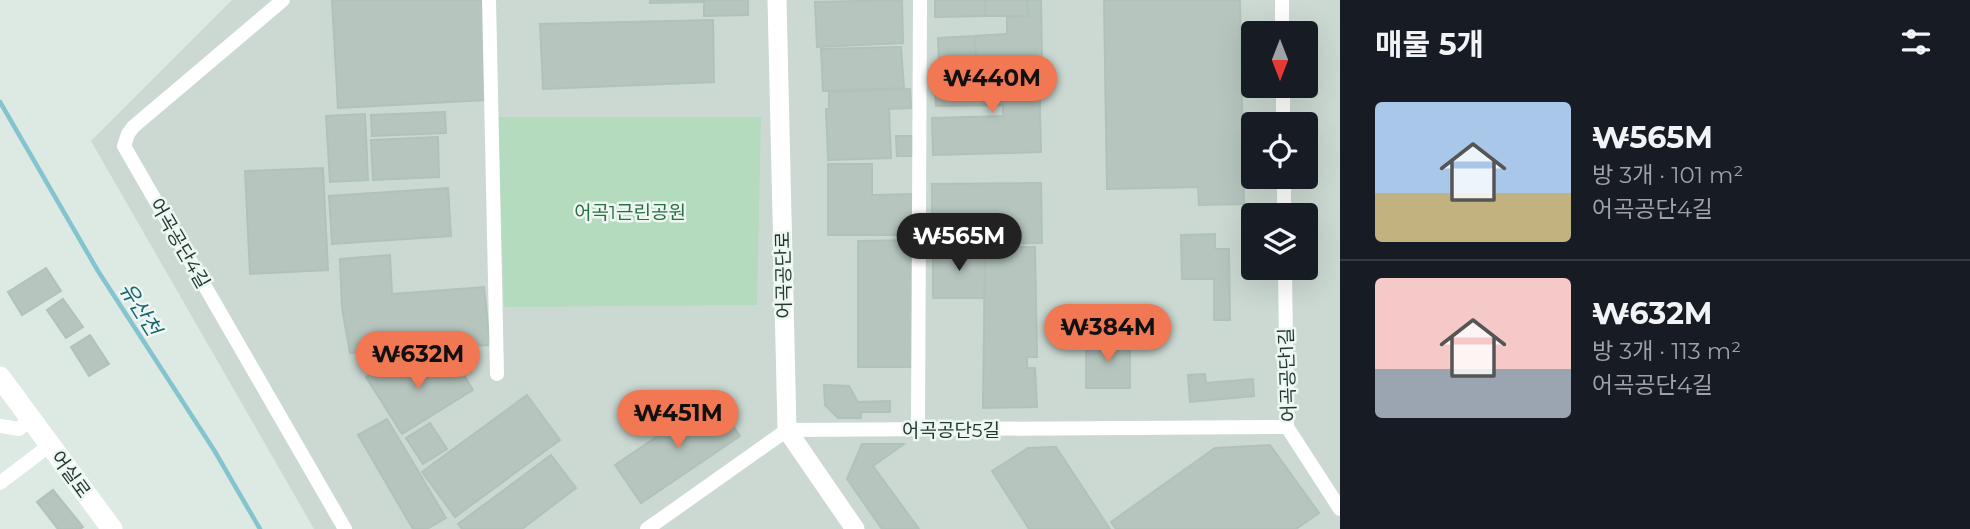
<!DOCTYPE html>
<html lang="ko">
<meta charset="utf-8">
<style>
body{margin:0;font-family:Montserrat,"Noto Sans KR",sans-serif;background:#20242c;color:#f1f3f6;height:100vh;display:flex;flex-direction:column;font-size:26px;white-space:nowrap}
*{box-sizing:border-box;margin:0}
p{font-size:23px;color:#9ea1a6}
.icon{flex:none;width:38px;height:38px;fill:none;stroke:currentColor;stroke-width:2;stroke-linecap:round;stroke-linejoin:round}
.map{position:relative;flex:1;overflow:hidden}
.panel{display:flex;flex-direction:column;background:#171b24;width:630px}
.panel>*{flex:none}
.needle{width:46px;rotate:180deg}
.tools{position:absolute;left:1241px;top:21px;display:grid;gap:14px}
.tools a{display:grid;place-items:center;width:77px;height:77px;border-radius:7px;background:#171b24;box-shadow:0 7px 28px #0002;font-size:35px}
.price{position:absolute;translate:-50% -60px;padding:0 16px;border-radius:24px;background:#f17853;color:#111;font-size:23px;line-height:46px;filter:drop-shadow(0 2px 4px #0008)}
.price::after{content:'';position:absolute;left:50%;top:42px;width:21px;height:16px;margin-left:-10px;background:inherit;clip-path:polygon(0 0,100% 0,50% 100%)}
.price.selected{background:#222;color:#fff}
ul{padding:0;list-style:none}
li{display:flex;align-items:center;gap:21px;height:175px;padding:0 35px}
li+li{border-top:2px solid #363941}
li span{display:grid;place-items:center;flex:none;width:196px;height:140px;border-radius:7px;color:#555}
li>.icon{margin-inline-start:auto}
span .icon{width:84px;height:84px;fill:#fffc;stroke-width:1}
li b{font-size:30px}
h2{display:flex;justify-content:space-between;align-items:center;height:84px;padding:0 35px;font-size:30px}
main{display:flex;flex:1;min-height:0}
.map>svg:first-child{display:block}
.built{fill:#cbd9d2;fill-rule:evenodd}
.green{fill:#b5dbbf}
.lines{fill:none;stroke-linecap:round;stroke-linejoin:round}
.stream{stroke:#84c4cf;stroke-width:4.5}
.building{fill:#b6c6bf;stroke:#b0c2ba;stroke-width:2}
.minor{stroke:#fff;stroke-width:14}
.tertiary{stroke:#fff;stroke-width:19}
.secondary{stroke:#fff;stroke-width:21}
.labels{text-anchor:middle;stroke-width:5;stroke-linejoin:round;paint-order:stroke}
.park-label{font-size:19px;fill:#2a6e43;stroke:#edf6f1}
.street-label{font-size:19px;fill:#1f3831;stroke:#edf6f1}
.water-label{font-size:21px;font-style:italic;fill:#1b6572;stroke:#edf6f1}
</style>
<main>
<div class="map">
<svg width="1340" height="529" viewBox="0 0 1340 529">
<rect width="100%" height="100%" fill="#dde9e3"/>
<!-- built -->
<path class="built" d="M232 0H1340V529H314L91 141ZM1253 33H1306V86H1253ZM1253 124H1306V177H1253ZM1253 215H1306V268H1253Z"/>
<!-- green -->
<path class="green" d="M498 117H761L757 305 504 307Z"/>
<g class="lines">
<!-- stream -->
<path class="stream" d="M0 102 98 271 214 450 260 529"/>
</g>
<!-- building -->
<path class="building" d="M332 0H482L487 100 338 108Z
M650 0H704V2L650 3Z
M704 0H748V15L704 16Z
M902 0 903 43 817 47 815 2Z
M935 0H985V16L935 17Z
M985 0H1027L1028 16H985Z
M1027 0H1041L1042 60 976 63 975 36 1007 34V17L1028 16Z
M1104 0H1240L1244 204 1199 205 1198 187 1107 189Z
M713 20 714 82 543 89 540 24Z
M975 36 976 63 939 65 938 38Z
M901 47 904 88 823 91 821 49Z
M1039 68 1041 152 933 155 932 118 1003 116V105L936 106 935 90 968 89V70Z
M910 89 911 108 889 109 891 158 828 160 826 109H829V92Z
M445 112 446 133 372 136 371 115Z
M365 114 368 180 330 182 326 116Z
M896 136H913V156H897Z
M438 137 439 177 373 180 371 140Z
M828 164H872V195L914 194V235H828Z
M323 168 328 270 250 274 245 171Z
M1041 183 1042 243 932 245V184Z
M448 188 451 236 332 244 329 196Z
M1215 234V249H1229L1230 320H1214V279H1182L1181 235Z
M916 240V367H858V241Z
M985 247H1035L1037 357H1027V368H1035L1037 407 983 408Z
M985 247V298H933V248Z
M390 255 392 294 484 287 490 345 350 353 342 308 340 259Z
M46 268 61 291 22 315 8 292Z
M63 299 83 327 66 338 47 310Z
M90 335 109 364 89 376 71 347Z
M1086 340H1130V388H1086Z
M453 357 473 390 402 434 366 377 388 364 407 363 415 376 444 358Z
M1205 374 1206 383 1253 379 1254 396 1190 402 1188 375Z
M824 385 849 386 858 402 890 401V412H861V418H838L825 405Z
M527 395 560 440 455 517 422 472Z
M714 398 740 436 641 503 615 465Z
M387 419 446 518 427 529H413L358 435Z
M430 423 447 449 423 464 406 438Z
M862 444H904L873 466 919 529H882L847 479Z
M1270 445 1319 513 1296 529H1116L1111 522 1215 448Z
M1056 447 1110 529H1029L992 471 1028 448Z
M551 455 576 488 522 529H462L458 524Z
M53 490 83 527 80 529H58L37 502Z"/>
<g class="lines">
<!-- minor -->
<path class="minor" d="M283 0 133 127 128 134 124 146 345 529
M489 0 497 374
M1282 0V33
M1283 86V124
M1284 177V215
M1285 268 1287 427 1340 509
M0 426 19 429 30 419
M918 430 920 0
M0 483 50 445
M647 529 787 430 1287 427"/>
<!-- tertiary -->
<path class="tertiary" d="M777 0 787 430 855 529"/>
<!-- secondary -->
<path class="secondary" d="M0 377 112 529"/>
</g>
<g class="labels">
<!-- park labels -->
<g class="park-label">
<text x="630" y="219">어곡1근린공원</text>
</g>
<!-- street labels -->
<g class="street-label">
<text transform="translate(180 243) rotate(60)" y="7">어곡공단4길</text>
<text transform="translate(783 275) rotate(-91)" y="7">어곡공단로</text>
<text transform="translate(1287 375) rotate(-92)" y="7">어곡공단1길</text>
<text x="951" y="437">어곡공단5길</text>
<text transform="translate(71 474) rotate(54)" y="7">어실로</text>
</g>
<!-- water labels -->
<g class="water-label">
<text transform="translate(140 309) rotate(58)" y="7">유산천</text>
</g>
</g>
</svg>
<div class="tools">
<a><svg class="needle" viewBox="-14 -14 28 28"><path d="M0-13l5 13h-10z" fill="#e53935"/><path d="M0 13l5-13h-10z" fill="#9ea1a6"/></svg></a>
<a><svg class="icon" aria-label="locate" viewBox="0 0 24 24"><circle cx="12" cy="12" r="6"/><path d="M12 2v4M12 18v4M2 12h4M18 12h4"/></svg></a>
<a><svg class="icon" aria-label="layers" viewBox="0 0 24 24"><path d="M12 4l9 5-9 5-9-5zM3 14l9 5 9-5"/></svg></a>
</div>
<b class="price" style="left:992px;top:115px">₩440M</b>
<b class="price selected" style="left:959px;top:273px">₩565M</b>
<b class="price" style="left:1108px;top:364px">₩384M</b>
<b class="price" style="left:418px;top:391px">₩632M</b>
<b class="price" style="left:678px;top:450px">₩451M</b>
</div>
<section class="panel">
<h2>매물 5개<svg class="icon" aria-label="filters" viewBox="0 0 24 24"><path d="M4 7h16M4 17h16"/><circle cx="9" cy="7" r="2"/><circle cx="15" cy="17" r="2"/></svg></h2>
<ul>
<li><span style="background:linear-gradient(#a9c7e8 65%,#c2b280 0)"><svg class="icon" aria-label="home" viewBox="0 0 24 24"><path d="M3 11l9-7 9 7M6 9v11h12V9"/></svg></span><div><b>₩565M</b><p>방 3개 · 101 m²</p><p>어곡공단4길</p></div></li>
<li><span style="background:linear-gradient(#f6c9c9 65%,#9aa5b1 0)"><svg class="icon" aria-label="home" viewBox="0 0 24 24"><path d="M3 11l9-7 9 7M6 9v11h12V9"/></svg></span><div><b>₩632M</b><p>방 3개 · 113 m²</p><p>어곡공단4길</p></div></li>
</ul>
</section>
</main>
